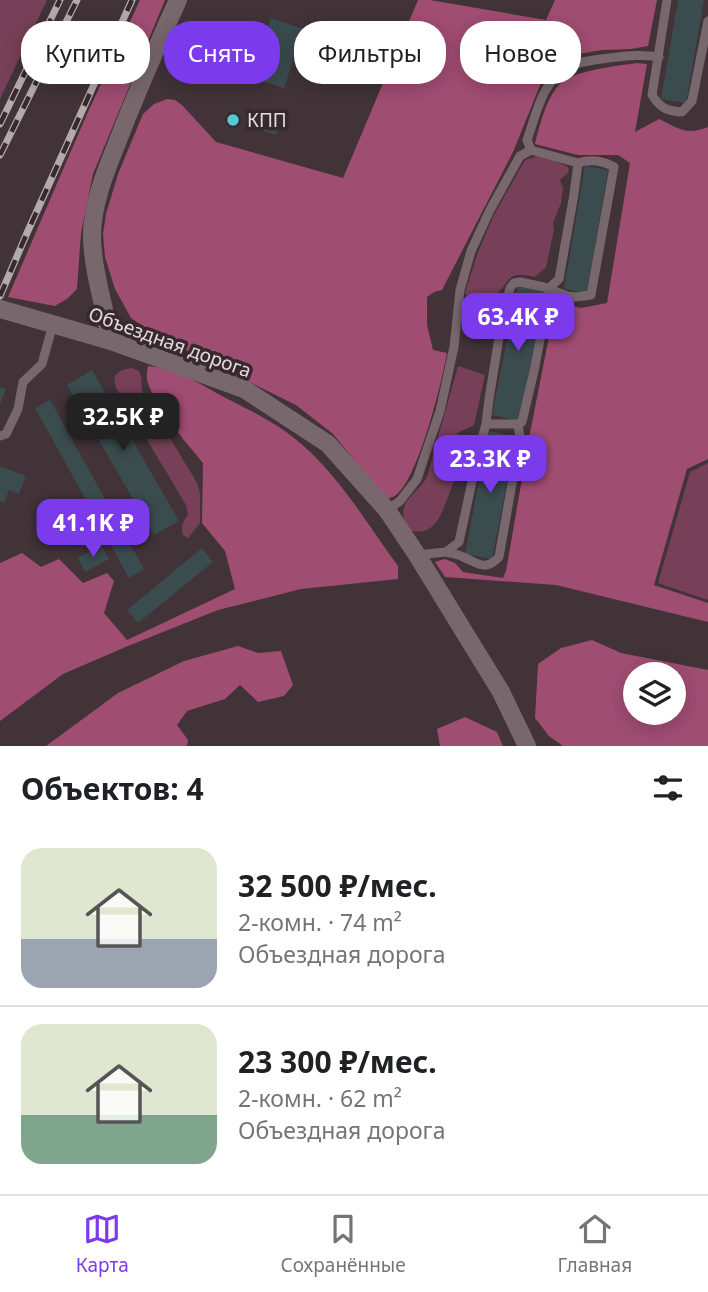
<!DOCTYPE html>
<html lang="ru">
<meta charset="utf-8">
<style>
body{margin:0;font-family:"Noto Sans",sans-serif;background:#f2f2f2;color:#202124;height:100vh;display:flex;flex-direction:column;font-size:26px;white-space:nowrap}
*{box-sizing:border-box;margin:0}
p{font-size:23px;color:#757577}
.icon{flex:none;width:38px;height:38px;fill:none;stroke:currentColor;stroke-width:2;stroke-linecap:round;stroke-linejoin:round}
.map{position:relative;height:746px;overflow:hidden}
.sheet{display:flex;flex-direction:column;background:#fff;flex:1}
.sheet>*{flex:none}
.top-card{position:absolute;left:21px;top:21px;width:667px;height:63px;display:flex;gap:14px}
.fabs{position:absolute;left:623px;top:662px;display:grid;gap:14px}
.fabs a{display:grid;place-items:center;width:63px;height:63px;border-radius:50%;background:#fff;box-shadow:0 4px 18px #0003;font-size:35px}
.price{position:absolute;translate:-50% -60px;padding:0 16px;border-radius:14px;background:#7c3aed;color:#fff;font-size:23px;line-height:46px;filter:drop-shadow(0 2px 4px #0008)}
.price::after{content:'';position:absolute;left:50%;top:42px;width:21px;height:16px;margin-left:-10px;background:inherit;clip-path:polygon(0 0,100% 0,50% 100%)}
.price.on{background:#222;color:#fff}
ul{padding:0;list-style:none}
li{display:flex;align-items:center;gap:21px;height:175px;padding:0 21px}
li+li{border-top:2px solid #e0e0e0}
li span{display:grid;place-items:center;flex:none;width:196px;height:140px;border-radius:21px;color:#555}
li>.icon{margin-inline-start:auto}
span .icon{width:84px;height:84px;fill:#fffc;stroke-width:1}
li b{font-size:30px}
h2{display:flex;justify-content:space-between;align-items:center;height:84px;padding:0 21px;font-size:30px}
.tag{padding:0 24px;border-radius:28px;background:#fff;box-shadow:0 4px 18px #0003;font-size:24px;line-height:63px}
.tag.on{background:#7c3aed;color:#fff}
.tab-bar{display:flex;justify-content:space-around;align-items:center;height:98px;border-top:2px solid #e0e0e0;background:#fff;font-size:19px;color:#757577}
.tab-bar a{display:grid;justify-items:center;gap:4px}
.tab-bar .on{color:#7c3aed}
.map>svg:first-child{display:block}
.green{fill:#774058}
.forest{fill:#a04d72;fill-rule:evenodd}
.building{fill:#3b4c4e}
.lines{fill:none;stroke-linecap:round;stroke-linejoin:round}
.service{stroke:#78686e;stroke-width:9}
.minor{stroke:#78686e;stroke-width:18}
.tertiary{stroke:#78686e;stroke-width:18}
.rail-casing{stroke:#b4aaad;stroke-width:7}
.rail{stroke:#37292e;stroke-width:4.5;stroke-dasharray:13;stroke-linecap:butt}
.poi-dot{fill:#52cbd7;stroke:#37292e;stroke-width:2.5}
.labels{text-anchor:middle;stroke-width:7;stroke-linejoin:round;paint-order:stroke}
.poi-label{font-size:19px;fill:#e4dbde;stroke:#37292e;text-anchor:start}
.street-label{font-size:19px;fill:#e4dbde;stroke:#37292e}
</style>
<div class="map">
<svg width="708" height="746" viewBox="0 0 708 746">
<rect width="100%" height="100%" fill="#413338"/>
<!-- green -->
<path class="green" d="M0 0H47L0 99Z
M538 156 548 158 568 167 569 172 560 180 563 188 561 203 553 223 554 230 546 267 535 277C506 270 512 280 494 297H468L465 293 478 252 494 215 525 160Z
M458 366 485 375 474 425 457 433C459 444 459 456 458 467 457 476 452 486 449 494 441 515 435 538 408 530 394 502 414 498 427 477Z
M132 368 139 371 141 376 142 391 197 483 200 493V523L188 538 183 535C180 527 183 521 188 515L186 505 116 388 114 378C119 370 123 369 132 368Z
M708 463V600L658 583 690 472Z"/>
<!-- forest -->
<path class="forest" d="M140 0H165L93 174 81 233 77 289 67 299 55 306 8 297 87 114Z
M418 0H430L546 20 555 0H657L648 46 631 49 602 50 579 54 563 62 543 78 513 152 442 290 434 292 427 297V325L433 350 447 353C442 382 418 479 396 495 394 497 389 498 386 499L333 434 296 405 159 337 131 318 115 289 105 257 103 234 106 214 118 174 143 114 154 104 167 99 175 100 182 105 216 142 343 178Z
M637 63 647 64 635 132 659 119C678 128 686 136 708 127V459L687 469 654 585 708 603V622L556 585 445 577 435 562 445 559 455 563 463 572 503 578 506 571 530 433 556 301 581 308 607 303 630 163 618 155H578L535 144C539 127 547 95 561 83 576 70 617 66 637 63Z
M148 366C176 369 197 382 222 396 241 406 261 415 279 427 331 461 362 517 398 566V579L301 589 218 610 128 646 63 674 0 721V563L22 553 41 567 59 559 83 583 107 573 114 581 104 613 127 640 235 589 225 551 202 523 203 463C186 442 156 409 148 383 146 378 147 372 148 366Z
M592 640 621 653 708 670V746H563L549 736 535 718 538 664 561 648ZM635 674H674V712H635Z
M238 646 258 653 281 651 293 685 284 696 258 702 240 685 225 699 187 711 177 725 188 740 187 746H46L118 693 184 661Z
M465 717 497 732 503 746H440L437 729Z"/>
<!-- building -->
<path class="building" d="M678 0H704L686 103 661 99Z
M271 18 303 29 284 88 251 77Z
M231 111 239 113 235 129 226 126Z
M253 120 279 128 276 135 251 127Z
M585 166 608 170 587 293 564 289Z
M518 286 545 292 519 421 492 415Z
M92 370 179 521 154 535 67 385Z
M0 387 6 389 0 404Z
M50 400 144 569 129 578 35 408Z
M489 431 516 436 492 559 465 554Z
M0 466 26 476 19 494 9 490 4 503 0 501Z
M101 545 109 559 85 572 78 558Z
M202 548 213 562 138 623 127 610Z"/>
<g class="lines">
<!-- service -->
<path class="service" d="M667 0 652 95C660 108 667 111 682 112L692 101 708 21
M531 150 527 140C536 115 542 82 566 68 578 61 595 60 609 58 626 56 642 54 659 57
M486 424 489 399 502 319 510 288 514 283 520 282 544 287 567 296 575 297 591 295 614 167C602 160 591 159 578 163
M0 436 6 434 18 409 23 382 42 364 53 324
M387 510 400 501 417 479 440 411 454 347 460 290 471 251 490 210 520 156 531 150 578 163 574 194 559 279 549 288V294L534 371 522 422 518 424H486L479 449 459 542 446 552 417 555
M446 552C452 554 458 554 463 557 478 563 485 572 499 557L520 438 518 424"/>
<!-- minor -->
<path class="minor" d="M111 341 244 389 328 444 387 510 417 555 501 692 527 746"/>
<!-- tertiary -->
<path class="tertiary" d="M0 309 111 341C105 310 92 267 92 236 92 203 107 168 119 138 137 91 157 46 178 0"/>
<defs>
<path id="rail" d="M0 124 60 0
M0 155 77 0
M0 296 27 233 132 0"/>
</defs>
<!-- rail casing -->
<use href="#rail" class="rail-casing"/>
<!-- rail -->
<use href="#rail" class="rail"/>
</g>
<!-- markers -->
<circle class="poi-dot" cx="233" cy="120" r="7"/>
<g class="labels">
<!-- poi labels -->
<g class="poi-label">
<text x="247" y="127">КПП</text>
</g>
<!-- street labels -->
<g class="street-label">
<text transform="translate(170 342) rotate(20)" y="7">Объездная дорога</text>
</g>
</g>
</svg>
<div class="fabs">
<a><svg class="icon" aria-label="layers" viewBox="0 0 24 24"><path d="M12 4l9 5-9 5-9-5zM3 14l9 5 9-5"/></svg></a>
</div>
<b class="price" style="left:518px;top:353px">63.4K ₽</b>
<b class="price on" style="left:123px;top:453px">32.5K ₽</b>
<b class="price" style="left:490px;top:495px">23.3K ₽</b>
<b class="price" style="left:93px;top:559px">41.1K ₽</b>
<div class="top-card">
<a class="tag">Купить</a>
<a class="tag on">Снять</a>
<a class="tag">Фильтры</a>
<a class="tag">Новое</a>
</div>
</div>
<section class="sheet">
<h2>Объектов: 4<svg class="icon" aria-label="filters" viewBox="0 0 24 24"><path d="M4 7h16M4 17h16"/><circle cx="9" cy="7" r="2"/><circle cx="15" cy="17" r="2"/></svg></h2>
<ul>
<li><span style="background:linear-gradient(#dfe7d0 65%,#9aa5b1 0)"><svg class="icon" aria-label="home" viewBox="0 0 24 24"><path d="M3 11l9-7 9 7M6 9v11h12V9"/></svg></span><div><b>32 500 ₽/мес.</b><p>2-комн. · 74 m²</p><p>Объездная дорога</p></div></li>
<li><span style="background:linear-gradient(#dfe7d0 65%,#7fa58c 0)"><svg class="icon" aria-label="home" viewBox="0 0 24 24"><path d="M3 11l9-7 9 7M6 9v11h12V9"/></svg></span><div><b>23 300 ₽/мес.</b><p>2-комн. · 62 m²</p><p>Объездная дорога</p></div></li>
</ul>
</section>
<nav class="tab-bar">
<a class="on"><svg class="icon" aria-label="map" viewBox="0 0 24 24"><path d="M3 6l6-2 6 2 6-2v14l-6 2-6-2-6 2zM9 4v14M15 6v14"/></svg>Карта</a>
<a><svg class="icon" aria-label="saved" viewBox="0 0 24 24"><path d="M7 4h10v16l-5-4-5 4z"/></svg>Сохранённые</a>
<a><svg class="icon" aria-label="home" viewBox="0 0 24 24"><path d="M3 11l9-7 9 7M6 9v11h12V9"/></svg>Главная</a>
</nav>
